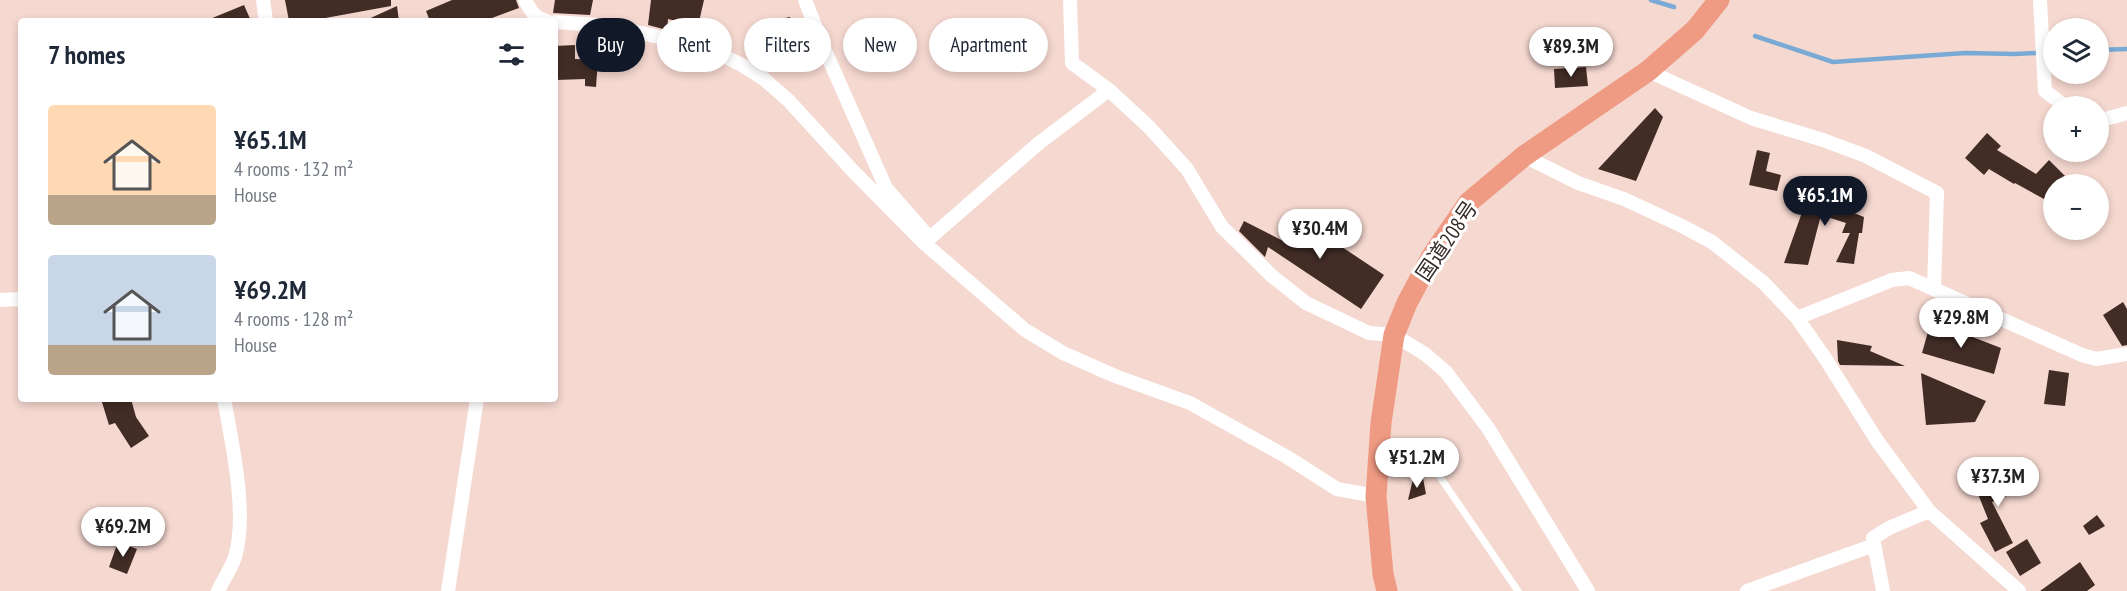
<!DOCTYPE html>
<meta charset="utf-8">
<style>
body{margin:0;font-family:"PT Sans Narrow","Noto Sans JP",sans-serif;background:#f2f2f3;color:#1f2937;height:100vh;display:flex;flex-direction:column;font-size:22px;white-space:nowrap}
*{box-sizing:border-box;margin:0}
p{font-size:20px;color:#747a83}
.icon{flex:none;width:33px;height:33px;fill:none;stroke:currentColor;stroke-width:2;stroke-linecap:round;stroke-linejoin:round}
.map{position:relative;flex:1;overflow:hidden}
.sheet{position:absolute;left:18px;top:18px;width:540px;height:384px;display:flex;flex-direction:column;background:#fff;border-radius:6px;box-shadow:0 3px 9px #0003}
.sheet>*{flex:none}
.top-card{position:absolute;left:576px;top:18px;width:570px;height:54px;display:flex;gap:12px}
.fabs{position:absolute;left:2043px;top:18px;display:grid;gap:12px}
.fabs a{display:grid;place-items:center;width:66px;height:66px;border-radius:50%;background:#fff;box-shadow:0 3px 9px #0003;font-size:30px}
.price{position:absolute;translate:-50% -51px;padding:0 14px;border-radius:21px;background:#fff;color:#222;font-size:20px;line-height:39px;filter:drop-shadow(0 2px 3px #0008)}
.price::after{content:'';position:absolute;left:50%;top:36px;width:18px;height:14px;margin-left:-9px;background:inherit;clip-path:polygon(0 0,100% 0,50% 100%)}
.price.selected{background:#111827;color:#fff}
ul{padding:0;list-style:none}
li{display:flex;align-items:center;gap:18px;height:150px;padding:0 30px}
li span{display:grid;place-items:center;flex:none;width:168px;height:120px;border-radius:6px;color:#555}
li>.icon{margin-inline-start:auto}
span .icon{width:72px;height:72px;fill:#fffc;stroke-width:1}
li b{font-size:26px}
h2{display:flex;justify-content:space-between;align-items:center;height:72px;padding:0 30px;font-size:26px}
.pill{padding:0 21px;border-radius:27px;background:#fff;box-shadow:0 3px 9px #0003;font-size:21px;line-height:54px}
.pill.selected{background:#111827;color:#fff}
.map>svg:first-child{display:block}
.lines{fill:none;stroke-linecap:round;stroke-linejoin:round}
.stream{stroke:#78aad5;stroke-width:4.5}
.building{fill:#422c26}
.service{stroke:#fff;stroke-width:7}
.minor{stroke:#fff;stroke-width:14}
.trunk{stroke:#ef9a83;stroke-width:21}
.labels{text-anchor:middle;stroke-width:6;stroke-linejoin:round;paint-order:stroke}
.street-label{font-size:21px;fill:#362b28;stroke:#fff}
</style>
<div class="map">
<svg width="2127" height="591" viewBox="0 0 2127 591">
<rect width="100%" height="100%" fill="#f5d8d0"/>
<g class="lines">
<!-- stream -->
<path class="stream" d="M1651 0 1674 7
M1755 36 1833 62 1965 53 2015 54 2054 52
M2098 50 2127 49"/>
</g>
<!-- building -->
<path class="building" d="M285 0H391V6L309 21H289Z
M452 0H516L519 8 484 21H430L426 11Z
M555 0H593L590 15 553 13Z
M651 0H704L698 26 668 19 667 30 648 25Z
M244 5 251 21H205Z
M397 6 399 21H364Z
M790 17 795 42 775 46 770 21Z
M575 45V59L598 60 596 87 585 86V79L556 80 555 46Z
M1586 67 1588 86 1555 88 1554 69Z
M1655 108 1663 117 1636 181 1598 169Z
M1987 133 2001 146 1997 150 2036 174 2049 160 2065 176 2057 184H2054V189L2044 199 2015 183 2014 184 1989 169 1984 175 1965 158Z
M1757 150 1770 153 1766 171 1781 175 1777 191 1749 185Z
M1822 183 1844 189 1839 207 1864 217 1862 233H1859L1854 264 1836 262 1850 233H1842L1846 223 1821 215 1808 265 1784 263 1805 204 1814 211Z
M1300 219 1384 275 1361 309 1268 247 1265 257 1239 231 1244 221 1285 242Z
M2123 302 2127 309V345L2122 346 2103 315Z
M1931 321 2001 348 1994 374 1922 353Z
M1837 340 1872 346 1870 351 1905 366 1840 365 1838 361Z
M2049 370 2069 373 2065 406 2044 404Z
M1921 373 1986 401 1975 422 1926 425Z
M101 399H131L136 417 149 436 131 448 115 423 109 425Z
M2019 471 2026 488 1992 502 2013 543 1995 552 1980 523 1988 519 1976 489Z
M1423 478 1426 494 1408 500 1413 479Z
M2097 515 2105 526 2089 535 2083 526Z
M2027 539 2041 563 2020 576 2006 552Z
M118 542 137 549 127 574 109 567Z
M2080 562 2095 585 2087 591H2040Z"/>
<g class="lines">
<!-- service -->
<path class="service" d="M1382 462 1418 445 1518 591"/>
<!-- minor -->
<path class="minor" d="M263 0 266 21
M525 0C531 11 534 18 547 21
M805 0 823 46 886 188 928 236
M1070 0 1072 63 1109 90 1149 127 1187 169 1222 227 1272 276 1306 303 1369 333 1394 335 1425 354 1446 372 1488 428 1588 591
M2040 0 2045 91 2065 106
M555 22 612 26 709 49 742 65 764 79 789 101 853 171 924 243 1025 330 1063 353 1115 376 1190 403 1287 457 1337 489 1376 496
M1648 71 1751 118 1823 140 1866 156 1937 193 1934 289
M2098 121 2127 113
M1524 156 1578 183 1624 199 1682 226 1712 242 1764 283 1797 318 1825 358 1878 442 1929 511 2019 591
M924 243 1039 143 1109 90
M0 300 21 299
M1797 318 1892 280 1909 278 2082 355 2096 359 2127 354
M218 591C223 580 231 569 235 557 248 515 232 443 224 399
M448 591 477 399
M1747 591 1874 545
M1883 591 1873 538 1889 528 1929 511"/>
<!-- trunk -->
<path class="trunk" d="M1387 591 1383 574 1376 496 1381 423 1394 335 1407 303 1432 256 1469 202 1524 156 1648 71 1695 30 1719 0"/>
</g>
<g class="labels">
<!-- street labels -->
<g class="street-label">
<text transform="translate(1447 241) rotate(-56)" y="7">国道208号</text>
</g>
</g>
</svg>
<div class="fabs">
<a><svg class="icon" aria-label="layers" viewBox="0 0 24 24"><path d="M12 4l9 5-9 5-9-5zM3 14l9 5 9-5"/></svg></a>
<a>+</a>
<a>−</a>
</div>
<b class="price" style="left:1571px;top:78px">¥89.3M</b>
<b class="price selected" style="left:1825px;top:227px">¥65.1M</b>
<b class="price" style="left:1320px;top:260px">¥30.4M</b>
<b class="price" style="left:1961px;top:349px">¥29.8M</b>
<b class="price" style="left:1417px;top:489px">¥51.2M</b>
<b class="price" style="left:1998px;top:508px">¥37.3M</b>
<b class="price" style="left:123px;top:558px">¥69.2M</b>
<div class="top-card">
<a class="pill selected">Buy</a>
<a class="pill">Rent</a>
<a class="pill">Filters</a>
<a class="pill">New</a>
<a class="pill">Apartment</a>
</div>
<section class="sheet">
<h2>7 homes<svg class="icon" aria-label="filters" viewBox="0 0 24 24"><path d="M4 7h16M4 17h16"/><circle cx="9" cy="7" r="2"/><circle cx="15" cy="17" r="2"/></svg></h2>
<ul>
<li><span style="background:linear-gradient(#ffd9b3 75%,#b9a48a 0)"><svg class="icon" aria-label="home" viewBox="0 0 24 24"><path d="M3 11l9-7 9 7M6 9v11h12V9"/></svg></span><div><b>¥65.1M</b><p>4 rooms · 132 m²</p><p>House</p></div></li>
<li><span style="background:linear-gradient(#c9d6e8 75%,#b9a48a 0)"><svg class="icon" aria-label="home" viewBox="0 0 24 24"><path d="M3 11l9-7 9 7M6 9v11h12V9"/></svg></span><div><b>¥69.2M</b><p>4 rooms · 128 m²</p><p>House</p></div></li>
</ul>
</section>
</div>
